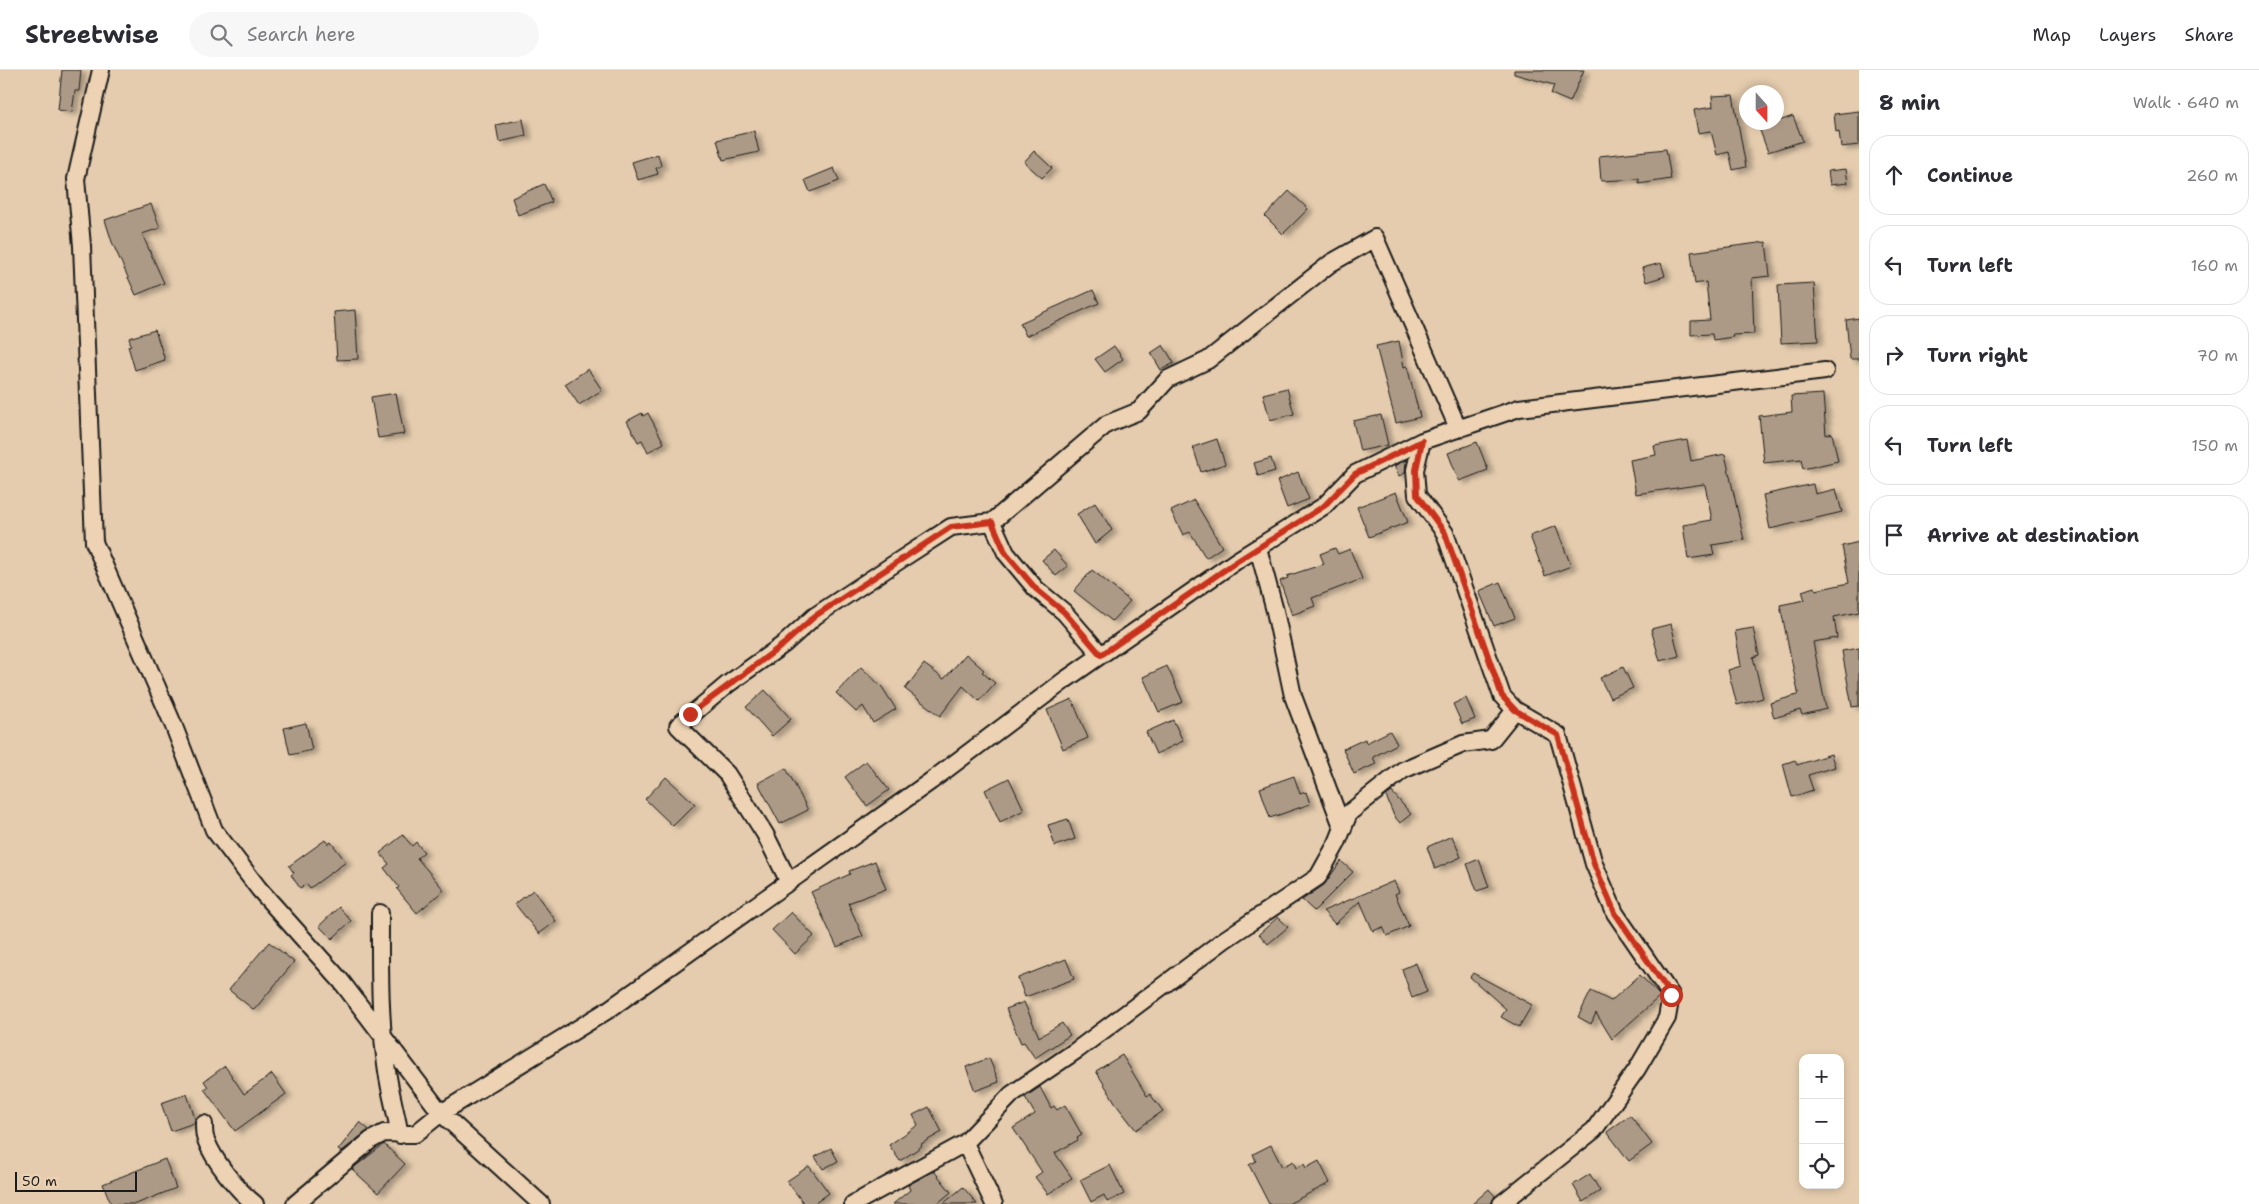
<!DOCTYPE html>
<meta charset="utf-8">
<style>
:root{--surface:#fff;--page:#f7f7f7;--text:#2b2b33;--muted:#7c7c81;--line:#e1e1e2}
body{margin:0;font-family:"Shantell Sans",sans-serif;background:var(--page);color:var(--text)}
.controls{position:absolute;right:15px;bottom:15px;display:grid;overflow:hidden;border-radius:10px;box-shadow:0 2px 8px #0003}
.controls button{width:45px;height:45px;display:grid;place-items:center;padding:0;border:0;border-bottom:1px solid var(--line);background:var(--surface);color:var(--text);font:25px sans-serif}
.compass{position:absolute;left:1739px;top:15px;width:45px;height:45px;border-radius:50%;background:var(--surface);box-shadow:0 2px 8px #0003;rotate:159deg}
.scale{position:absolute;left:15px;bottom:12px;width:122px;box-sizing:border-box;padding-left:5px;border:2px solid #1c1c1c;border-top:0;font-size:14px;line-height:18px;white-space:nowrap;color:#1c1c1c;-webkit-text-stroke:4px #edd3b4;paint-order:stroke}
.stop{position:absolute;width:15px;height:15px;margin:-11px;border:4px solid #c8321e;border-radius:50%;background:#fff}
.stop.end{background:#c8321e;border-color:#fff;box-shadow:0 1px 5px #0008}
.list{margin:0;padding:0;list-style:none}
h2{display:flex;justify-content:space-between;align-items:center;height:65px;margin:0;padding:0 20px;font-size:21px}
h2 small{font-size:16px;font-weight:400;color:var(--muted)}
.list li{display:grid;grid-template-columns:32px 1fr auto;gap:15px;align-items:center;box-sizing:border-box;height:80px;margin:0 10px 10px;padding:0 10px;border:1px solid var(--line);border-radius:20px}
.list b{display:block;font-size:19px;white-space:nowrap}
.list em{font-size:16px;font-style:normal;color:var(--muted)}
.icon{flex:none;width:28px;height:28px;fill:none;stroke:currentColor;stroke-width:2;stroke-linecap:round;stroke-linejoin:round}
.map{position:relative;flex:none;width:1859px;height:1134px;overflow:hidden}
header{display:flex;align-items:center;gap:30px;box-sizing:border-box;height:70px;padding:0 25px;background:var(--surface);border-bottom:1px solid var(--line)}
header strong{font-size:24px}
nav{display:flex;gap:28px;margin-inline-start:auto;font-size:18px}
.search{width:350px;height:45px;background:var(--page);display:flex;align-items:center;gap:12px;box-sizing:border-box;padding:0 18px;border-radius:28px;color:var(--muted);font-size:19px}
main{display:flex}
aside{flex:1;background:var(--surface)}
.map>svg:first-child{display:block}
.building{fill:#ac9a86;stroke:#1c1c1c;filter:url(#shadow)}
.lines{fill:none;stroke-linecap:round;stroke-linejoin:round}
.street-casing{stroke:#1c1c1c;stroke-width:20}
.street{stroke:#edd3b4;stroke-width:16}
.route{stroke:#c8321e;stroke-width:6}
</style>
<header>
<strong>Streetwise</strong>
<div class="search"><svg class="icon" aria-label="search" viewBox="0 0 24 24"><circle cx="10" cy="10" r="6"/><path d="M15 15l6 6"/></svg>Search here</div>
<nav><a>Map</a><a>Layers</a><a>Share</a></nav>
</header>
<main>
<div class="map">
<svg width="1859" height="1134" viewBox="0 0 1859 1134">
<defs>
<filter id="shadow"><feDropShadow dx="5.5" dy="3" stdDeviation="2.5" flood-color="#0004"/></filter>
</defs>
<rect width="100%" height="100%" fill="#e5ccae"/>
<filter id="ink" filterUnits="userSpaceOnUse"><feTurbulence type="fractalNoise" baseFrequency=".02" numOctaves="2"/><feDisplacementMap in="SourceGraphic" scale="10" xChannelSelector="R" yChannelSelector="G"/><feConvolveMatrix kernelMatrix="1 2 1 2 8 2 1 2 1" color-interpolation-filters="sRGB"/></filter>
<g filter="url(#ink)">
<path class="building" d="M62 0H81L79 21H75L72 42 58 40Z
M1514 0H1584L1570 32 1551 24 1554 15 1514 4Z
M1733 25 1746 97 1733 100 1729 82 1717 85 1711 61 1698 63 1694 40 1713 37 1712 26Z
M1859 41V75L1841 77 1839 61 1836 62 1834 44Z
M1793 46 1803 71 1768 82 1759 58Z
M523 49 526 66 499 72 496 55Z
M754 61 759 82 723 90 717 70Z
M1666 79 1671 109 1639 114V109L1601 111 1599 86Z
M1034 81 1052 98 1042 108 1024 92Z
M658 84 661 96 656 98 658 104 638 110 632 92Z
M834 98 839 111 810 122 805 110Z
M1846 99 1848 113 1830 115 1828 101Z
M544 114 552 132 518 145 512 128Z
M1289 121 1308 139 1283 164 1265 146Z
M151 134 160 158 142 164 164 213 136 225 112 172 105 150Z
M1766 172 1770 206 1752 208 1754 264 1732 265 1733 267 1713 270 1712 264 1691 265V251L1710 250 1706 212 1695 214 1691 182Z
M1661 193 1665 206 1646 212 1642 198Z
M1814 213 1818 271 1781 273 1778 215Z
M1093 220 1099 233 1026 266 1020 253Z
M355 240 358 289 337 290 334 242Z
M1859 248V289H1850L1846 250Z
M155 260 165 290 135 300 128 276 131 275 129 268Z
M1399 271 1404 297 1407 296 1420 347 1396 353 1376 276Z
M1163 275 1174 293 1161 300 1151 283Z
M1114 276 1123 289 1105 302 1095 289Z
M588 299 602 320 579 335 565 314Z
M1287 318 1294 344 1270 350 1263 324Z
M396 323 404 364 378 368 371 327Z
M1823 324 1826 365 1832 363 1838 391 1803 399 1801 389 1764 393 1759 346 1792 342 1791 326Z
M642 343 643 346 648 343 664 373 648 382 642 370 638 372 627 351Z
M1381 345 1388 375 1360 381 1353 351Z
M1217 369 1225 394 1201 402 1193 377Z
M1687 370 1691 391 1725 384 1744 470 1712 475 1714 485 1688 489 1683 455 1712 450 1705 415 1704 414 1636 424 1630 390 1656 385 1654 376Z
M1477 372 1488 400 1459 411 1448 383Z
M1271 388 1275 401 1258 406 1254 393Z
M1406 390 1405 403 1399 406 1394 396Z
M1298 402 1309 429 1287 438 1277 411Z
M1813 414 1815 424 1836 419 1842 442 1770 459 1763 425Z
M1396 422 1408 452 1369 467 1357 437Z
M1194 430 1222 477 1206 488 1190 462 1183 465 1171 441Z
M1095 433 1112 460 1095 474 1077 444Z
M1556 456 1571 496 1545 506 1530 466Z
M1859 472V542L1834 547 1837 568 1813 572 1826 639 1802 645 1800 640 1774 648 1770 633 1797 625 1798 622 1780 535 1805 530 1802 521 1814 517 1816 520 1849 513 1842 476Z
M1335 478 1338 484 1350 479 1362 509 1312 528 1315 536 1292 545 1280 511 1288 508 1287 506 1324 494 1320 484Z
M1054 480 1068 496 1056 506 1042 490Z
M1092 500 1130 531 1112 551 1074 521Z
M1500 512 1515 548 1494 556 1479 521Z
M1671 554 1679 586 1660 591 1651 559Z
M1753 558 1759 585 1753 587 1763 628 1737 635 1728 600 1741 596 1735 561Z
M1859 578V636L1852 637 1842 581Z
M966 584 984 600 982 602 995 613 979 631 963 616 940 646 905 619 924 594 944 609Z
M1167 596 1183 632 1159 642 1143 607Z
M861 597 882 617 896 639 873 653 863 636 856 642 836 623Z
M1623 597 1633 618 1610 628 1600 608Z
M765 620 791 649 772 666 746 637Z
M1466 628 1475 649 1462 654 1453 634Z
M1072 629 1088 668 1063 679 1047 640Z
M1173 650 1183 671 1156 684 1146 662Z
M306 653 312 680 290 685 284 658Z
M1390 661 1397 674 1373 687 1376 694 1354 704 1343 679 1365 669 1366 673Z
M1831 684 1835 697 1808 705 1813 720 1792 727 1783 694 1795 690 1797 695Z
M866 691 889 720 867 736 845 707Z
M786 698 808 740 780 754 758 713Z
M1294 706 1300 724 1306 722 1310 734 1270 748 1260 718Z
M666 707 695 734 673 756 645 729Z
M1009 708 1024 740 1000 752 985 720Z
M1392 722 1411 744 1400 753 1394 746 1386 726Z
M1068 749 1075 769 1055 776 1048 755Z
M403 765 412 776 416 772 424 782 417 788 444 820 417 843 397 819 399 817 384 798 389 794 380 783Z
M1452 766 1461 787 1435 799 1427 777Z
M325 770 328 774 331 772 346 792 310 818 307 814 300 818 291 805 294 803 289 796Z
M1479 789 1489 817 1477 821 1467 794Z
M875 791 886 819 848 833 863 866 837 877 811 822 850 804 849 801Z
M1341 791 1353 802 1314 841 1302 830 1324 815Z
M1394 811 1399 822 1395 824 1409 856 1387 866 1383 857 1373 861 1360 831 1335 854 1323 841Z
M533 820 556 851 539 864 515 834Z
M339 837 351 851 332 869 319 856Z
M791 842 814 866 795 884 772 860Z
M1278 847 1288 857 1268 874 1259 864Z
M269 872 294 892 254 940 229 920Z
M1066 889 1074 909 1025 927 1018 908Z
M1416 893 1427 922 1412 928 1402 899Z
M1473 903 1532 935 1519 957 1501 947 1506 939 1470 907Z
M1640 905 1660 926 1612 969 1596 943 1591 954 1578 947 1591 921 1611 931Z
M1024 932 1039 967 1062 953 1070 965 1035 988 1024 972 1021 973 1006 939Z
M1122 985 1147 1026 1150 1024 1163 1041 1136 1060 1118 1037 1096 1001Z
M989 988 999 1012 975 1021 966 997Z
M225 996 244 1024 272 1004 286 1024 235 1061 204 1019 208 1017 204 1011Z
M1040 1017 1051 1038 1054 1036 1057 1040 1065 1035 1082 1065 1077 1068 1078 1070 1055 1083 1072 1108 1048 1124 1035 1107 1042 1102 1013 1058 1035 1044 1025 1027Z
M187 1024 195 1049 194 1053 171 1061 161 1033Z
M929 1037 942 1062 921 1074 922 1076 900 1091 889 1075 918 1055 913 1045Z
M1630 1045 1652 1074 1629 1091 1607 1062Z
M360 1052 369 1060 341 1082 338 1080Z
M384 1074 405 1094 378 1123 352 1099Z
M1271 1075 1282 1097 1293 1091 1296 1098 1304 1094 1306 1098 1319 1091 1330 1113 1288 1134H1269L1249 1095 1256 1091 1253 1084Z
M831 1078 838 1091 823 1099 815 1087Z
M165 1089 176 1118 136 1134H111L103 1114Z
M1110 1095 1124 1124 1107 1132 1104 1125 1091 1132 1080 1110Z
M809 1096 829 1123 814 1134H804L787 1111Z
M934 1101 951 1122 937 1134H893L910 1120 908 1115Z
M1590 1104 1600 1121 1583 1132 1573 1115Z
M963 1117 977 1134H943Z
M1489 1119 1495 1126 1491 1134H1472Z"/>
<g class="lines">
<g class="street-casing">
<path id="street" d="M101 0 76 109 82 176 94 472 173 654 214 760 259 819 341 911 441 1043 541 1134
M1422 371 1415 400 1417 425 1445 463 1502 626 1515 640 1558 665 1594 794 1615 843 1671 925 1667 948 1637 999 1594 1060 1501 1134
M992 452 1107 354 1139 341 1168 309 1208 290 1331 193 1375 168 1458 358
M1258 478 1275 541 1293 626 1343 759
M789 812 765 764 727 704 678 656 728 614 784 574 815 546 900 490 951 457 992 452 1006 483 1036 519 1064 542 1101 585
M380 843C380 895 379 949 387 1001 390 1022 396 1043 400 1065
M204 1054C204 1059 204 1066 206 1070 214 1091 237 1120 255 1134
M295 1134 371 1070 384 1063 415 1064 441 1043 608 940 931 711 1065 610 1236 491 1324 436 1355 404 1422 371 1519 338 1825 301
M853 1134 965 1073
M994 1134 965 1073 1012 1024 1077 980 1224 870 1318 807 1337 773 1349 743 1403 700 1463 674 1491 670 1515 640"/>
</g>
<use href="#street" class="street"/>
</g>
</g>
<g class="lines" filter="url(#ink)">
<path class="route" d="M690 644 784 574 815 546 951 457 992 452 1006 484 1036 519 1064 542 1101 585 1236 492 1324 436 1355 404 1422 371 1416 400 1417 425 1445 463 1502 626 1515 640 1558 665 1594 794 1615 843 1671 925"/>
</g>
</svg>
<div class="controls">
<button>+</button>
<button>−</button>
<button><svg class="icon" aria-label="locate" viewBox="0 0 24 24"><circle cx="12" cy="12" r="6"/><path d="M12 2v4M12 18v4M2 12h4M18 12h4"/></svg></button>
</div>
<svg class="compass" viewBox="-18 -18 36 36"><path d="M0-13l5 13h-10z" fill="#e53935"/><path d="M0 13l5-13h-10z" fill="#7c7c81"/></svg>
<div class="scale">50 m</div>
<div class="stop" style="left:1671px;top:925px"></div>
<div class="stop end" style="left:690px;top:644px"></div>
</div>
<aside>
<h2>8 min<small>Walk · 640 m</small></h2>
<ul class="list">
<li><svg class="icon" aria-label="ahead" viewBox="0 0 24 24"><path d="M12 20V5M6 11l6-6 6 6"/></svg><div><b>Continue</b></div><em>260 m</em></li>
<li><svg class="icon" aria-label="left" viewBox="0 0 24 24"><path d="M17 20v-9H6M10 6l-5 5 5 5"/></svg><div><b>Turn left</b></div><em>160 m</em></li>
<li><svg class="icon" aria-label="right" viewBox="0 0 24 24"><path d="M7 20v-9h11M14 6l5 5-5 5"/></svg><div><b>Turn right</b></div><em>70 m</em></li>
<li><svg class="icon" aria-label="left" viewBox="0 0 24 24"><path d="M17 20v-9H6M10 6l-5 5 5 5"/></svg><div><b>Turn left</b></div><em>150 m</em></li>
<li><svg class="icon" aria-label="arrive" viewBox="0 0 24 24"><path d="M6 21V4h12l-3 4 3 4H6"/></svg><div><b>Arrive at destination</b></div></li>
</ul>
</aside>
</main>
